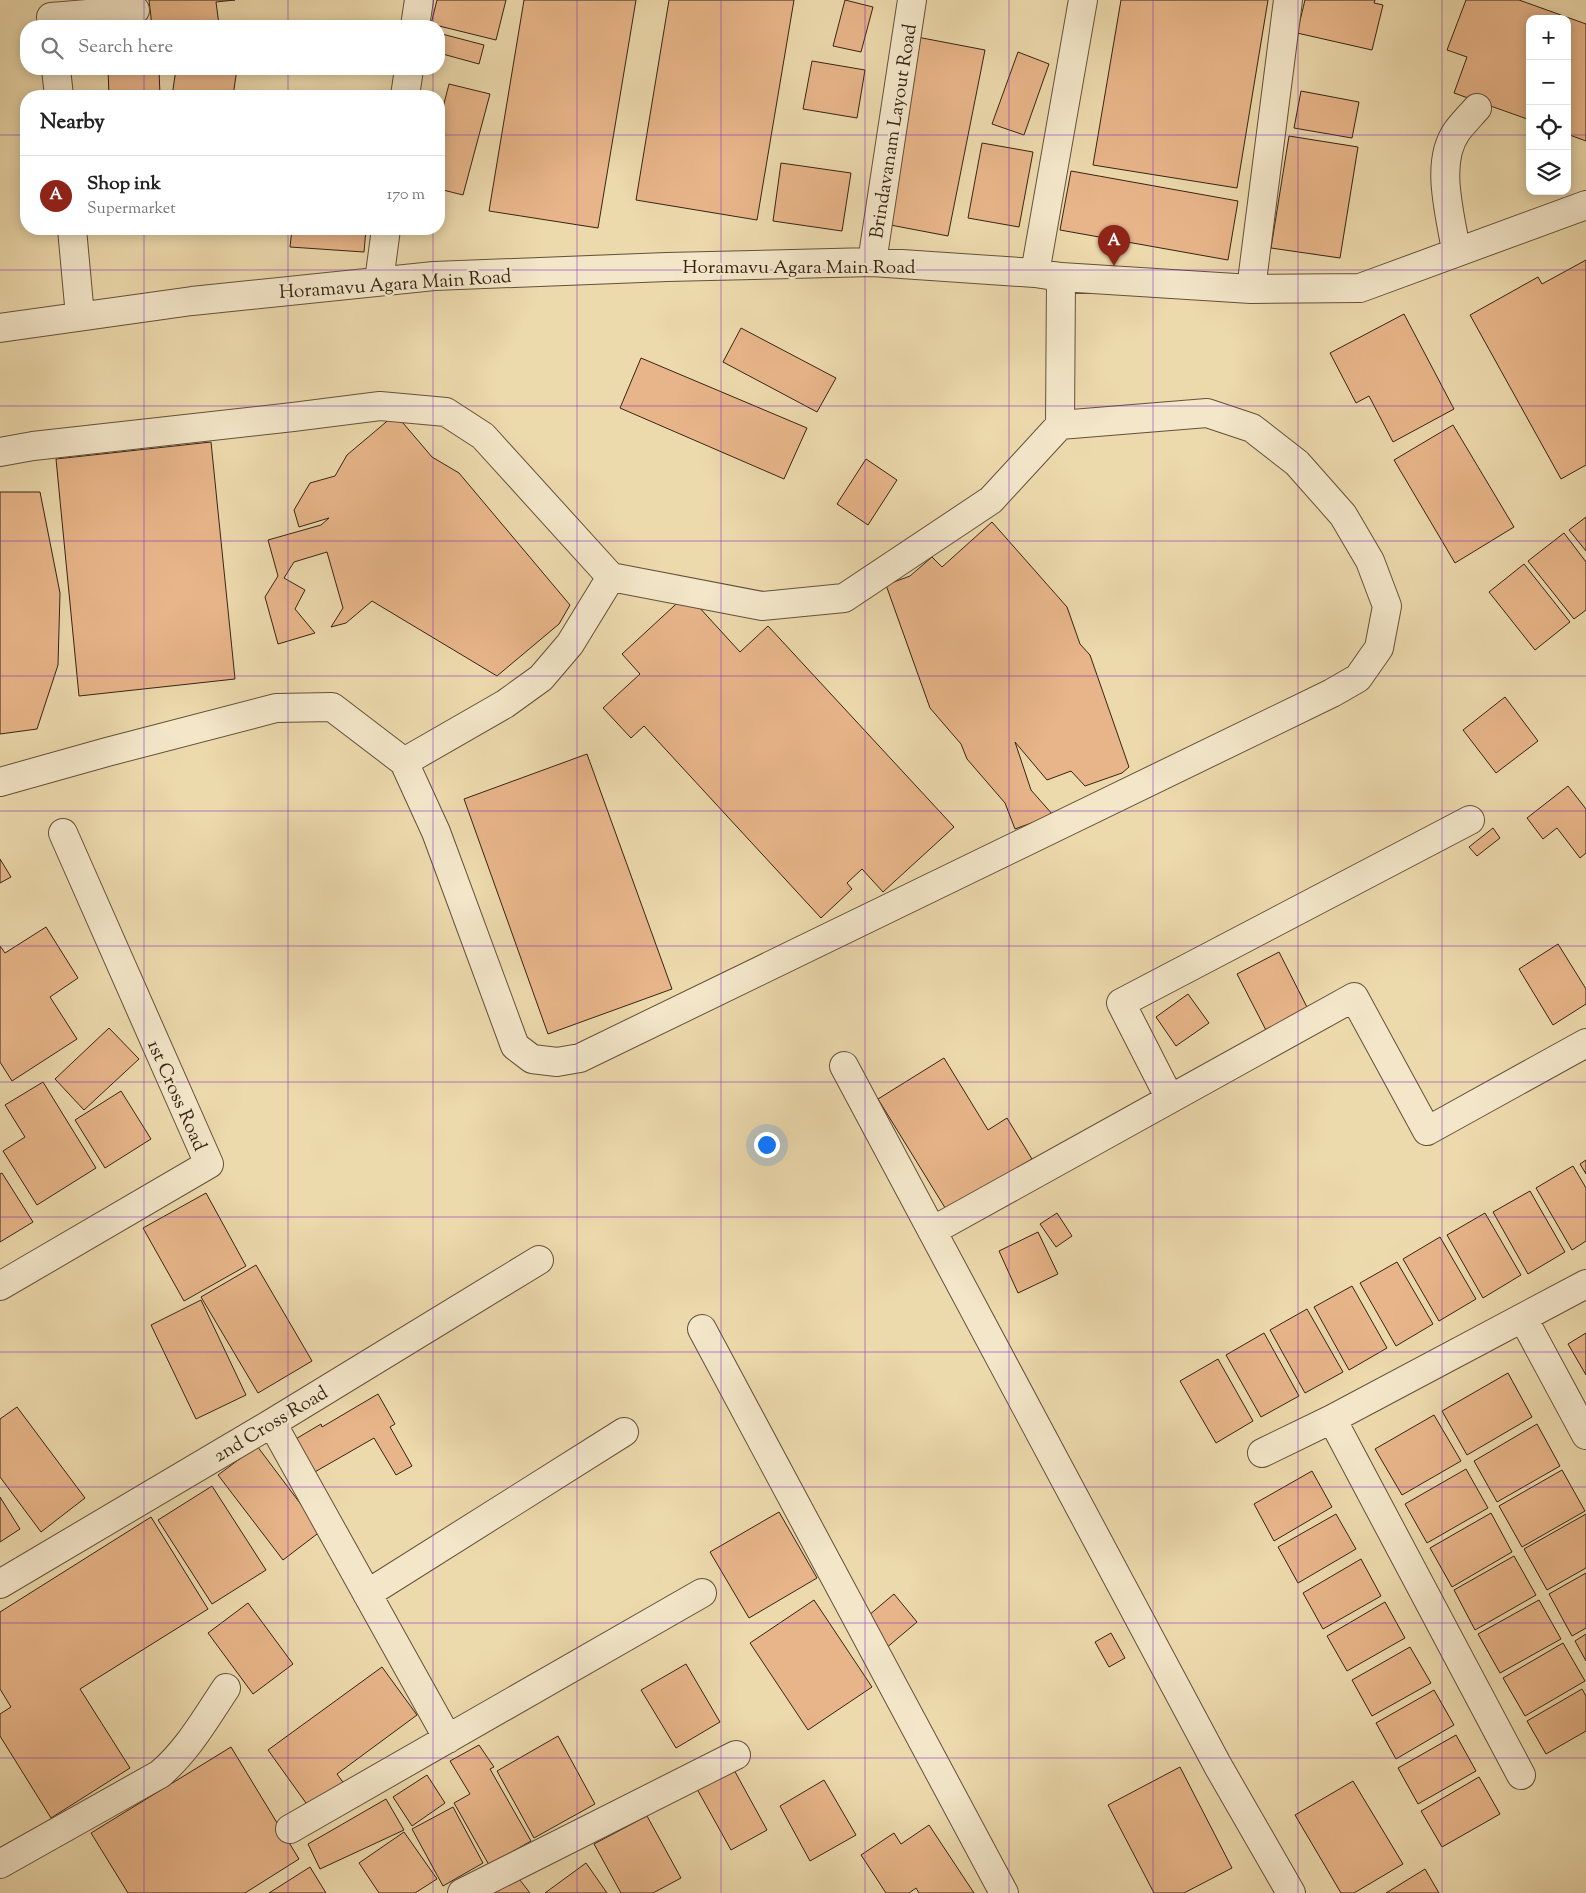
<!DOCTYPE html>
<meta charset="utf-8">
<style>
:root{--surface:#fff;--page:#f2f2f2;--text:#222;--muted:#767676;--line:#e0e0e0;--accent:#8f2418}
body{margin:0;font-family:"Sorts Mill Goudy",serif;background:var(--page);color:var(--text)}
.controls{position:absolute;right:15px;top:15px;display:grid;overflow:hidden;border-radius:10px;box-shadow:0 2px 12px #0003}
.controls button{width:45px;height:45px;display:grid;place-items:center;padding:0;border:0;border-bottom:1px solid var(--line);background:var(--surface);color:var(--text);font:25px sans-serif}
.you{position:absolute;left:766px;top:1144px;width:18px;height:18px;margin:-12px;border:4px solid #fff;border-radius:50%;background:#1a73e8;box-shadow:0 0 0 8px #1a73e833}
.badge{display:grid;place-items:center;width:32px;height:32px;border-radius:50%;background:var(--accent);color:#fff;font-size:16px;font-weight:700}
.pin{position:absolute;translate:-50% -41px;filter:drop-shadow(0 1px 2px #0008)}
.pin::after{content:'';position:absolute;top:26px;width:18px;height:15px;background:inherit;clip-path:polygon(0 0,100% 0,50% 100%)}
.list{margin:0;padding:0;list-style:none}
h2{display:flex;justify-content:space-between;align-items:center;height:65px;margin:0;padding:0 20px;font-size:21px}
h2 small{font-size:16px;font-weight:400;color:var(--muted)}
.list li{display:grid;grid-template-columns:32px 1fr auto;gap:15px;align-items:center;box-sizing:border-box;height:80px;padding:0 20px;border-top:1px solid var(--line)}
.list b{display:block;font-size:19px;white-space:nowrap}
.list p{margin:0;font-size:16px;white-space:nowrap;color:var(--muted)}
.list em{font-size:16px;font-style:normal;color:var(--muted)}
.icon{flex:none;width:28px;height:28px;fill:none;stroke:currentColor;stroke-width:2;stroke-linecap:round;stroke-linejoin:round}
.map{position:relative;flex:none;width:1586px;height:1893px;overflow:hidden}
.search{position:absolute;background:var(--surface);box-shadow:0 2px 12px #0003;left:20px;top:20px;width:425px;height:55px;display:flex;align-items:center;gap:12px;box-sizing:border-box;padding:0 18px;border-radius:20px;color:var(--muted);font-size:19px}
.panel{position:absolute;background:var(--surface);box-shadow:0 2px 12px #0003;left:20px;top:90px;width:425px;height:145px;border-radius:20px}
.map>svg:first-child{display:block}
.building{fill:#e7b589;stroke:#372414}
.lines{fill:none;stroke-linecap:round;stroke-linejoin:round}
.minor-casing{stroke:#64513a;stroke-width:30}
.minor{stroke:#f3e6c9;stroke-width:28}
.grid{fill:none;stroke:#7b2cbf;stroke-width:1;stroke-opacity:0.55}
.labels{text-anchor:middle;stroke-width:4.5;stroke-linejoin:round;paint-order:stroke}
.street-label{font-size:19px;fill:#372414;stroke:#f3e6c9}
</style>
<div class="map">
<svg width="1586" height="1893" viewBox="0 0 1586 1893">
<rect width="100%" height="100%" fill="#ecd9ac"/>
<filter id="stains"><feTurbulence type="fractalNoise" baseFrequency=".004" numOctaves="4"/><feColorMatrix values="0 0 0 0 .2 0 0 0 0 .09 0 0 0 0 .02 0 0 0 .5 -.17"/></filter>
<radialGradient id="worn" r=".72"><stop offset=".6" stop-color="#630" stop-opacity="0"/><stop offset="1" stop-color="#630" stop-opacity=".3"/></radialGradient>
<path class="building" d="M149 0H235L216 2 219 25 212 26H152Z
M437 0H506L496 40 431 24Z
M524 0H636L598 228 489 211Z
M669 0H794L757 220 636 200Z
M845 0 873 7 861 52 833 46Z
M1121 0H1268L1237 188 1093 165Z
M1305 0H1375L1374 3 1383 5 1372 50 1297 33Z
M1466 0H1519L1586 24V141L1567 134V19H1530V120L1454 93 1467 57 1447 50Z
M442 34 484 45 479 64 439 53Z
M917 37 985 50 948 236 880 223Z
M1018 52 1049 64 1024 135 992 124Z
M812 61 865 70 857 118 803 109Z
M108 69H159L160 96H109Z
M176 69H237L233 96H172Z
M449 84 490 94 463 195 439 189V123Z
M1301 91 1359 102 1352 138 1294 128Z
M1289 136 1358 147 1340 258 1271 248Z
M982 143 1033 152 1019 227 968 218Z
M781 163 851 173 842 231 773 221Z
M1071 171 1238 201 1228 260 1060 230Z
M292 229H366L364 252 290 247Z
M1586 260V465L1561 479 1470 315 1538 277 1542 284Z
M1404 314 1454 409 1393 442 1369 396 1356 403 1330 353Z
M741 328 836 378 817 412 723 362Z
M641 358 807 428 784 479 620 408Z
M392 417 403 423 432 457 459 473 570 605 559 624 497 676 372 601 346 623 331 627 343 608 327 552 294 562 284 578 305 590 295 609 315 633 278 644 265 597 278 576 268 540 321 525 329 518 299 527 294 510 310 483 335 476 347 455Z
M1453 425 1514 527 1455 563 1394 460Z
M211 442 235 679 79 696 56 459Z
M866 459 897 480 868 525 837 504Z
M0 492H40L60 593 58 665 37 729 0 734Z
M1586 517V551L1569 530Z
M992 522 1067 607 1080 644 1090 655 1129 767 1122 773 1085 786 1071 771 1047 780 1015 742 1031 790 1053 815 1015 829 1005 803 967 759 961 744 930 708 886 585 910 576 932 557 942 567Z
M1564 533 1586 562V610L1574 619 1528 561Z
M1524 564 1570 622 1535 650 1489 592Z
M687 594 740 652 768 626 954 827 883 892 862 869 847 883 852 889 821 918 644 726 631 738 603 708 640 674 622 654Z
M1505 697 1538 741 1496 773 1463 730Z
M587 754 672 989 548 1034 464 799Z
M1568 786 1586 809V853L1580 858 1557 828 1543 839 1527 818Z
M1493 828 1500 838 1477 856 1469 847Z
M0 859 11 877 0 883Z
M46 927 78 978 50 997 77 1039 12 1081 0 1062V946L5 953Z
M1558 944 1586 989V1004L1553 1025 1519 969Z
M1279 952 1311 1015 1269 1036 1237 974Z
M1188 994 1209 1023 1176 1046 1156 1017Z
M109 1028 139 1059 84 1110 55 1079Z
M944 1058 988 1130 1007 1118 1032 1159 947 1211 878 1099Z
M43 1082 96 1168 37 1205 3 1151 25 1137 5 1105Z
M121 1091 151 1139 105 1168 75 1120Z
M1586 1160V1174L1580 1164Z
M1573 1166 1586 1188V1241L1572 1250 1536 1188Z
M2 1173 33 1222 0 1242V1174Z
M1530 1191 1565 1252 1528 1274 1493 1212Z
M206 1193 246 1266 184 1301 143 1228Z
M1057 1213 1072 1236 1056 1247 1040 1224Z
M1485 1213 1521 1275 1483 1298 1447 1235Z
M1038 1232 1058 1274 1018 1293 999 1251Z
M1440 1237 1476 1299 1439 1321 1403 1259Z
M1397 1262 1433 1324 1396 1346 1360 1283Z
M256 1265 312 1361 258 1393 201 1297Z
M1352 1286 1387 1348 1349 1370 1314 1307Z
M201 1300 246 1395 196 1419 151 1325Z
M1307 1309 1343 1372 1305 1393 1270 1330Z
M1264 1333 1299 1396 1261 1417 1226 1355Z
M1586 1333V1375L1568 1344Z
M1218 1359 1253 1421 1216 1443 1180 1381Z
M1508 1373 1532 1417 1467 1455 1442 1411Z
M378 1394 395 1424 390 1427 412 1466 396 1475 374 1438 313 1473 294 1440 321 1424 322 1427Z
M17 1407 85 1498 41 1532 0 1477V1419Z
M1434 1415 1461 1461 1402 1495 1375 1449Z
M1537 1424 1560 1466 1497 1502 1474 1461Z
M257 1446 321 1531 283 1560 218 1475Z
M1466 1469 1488 1508 1427 1543 1405 1504Z
M1562 1470 1585 1511 1522 1547 1499 1506Z
M1312 1471 1332 1507 1274 1541 1254 1504Z
M212 1486 266 1570 212 1604 158 1520Z
M0 1497 20 1529 0 1542Z
M779 1512 817 1578 749 1618 710 1552Z
M1491 1513 1512 1552 1452 1587 1430 1548Z
M1336 1514 1356 1549 1298 1583 1278 1547Z
M1586 1514V1568L1547 1590 1524 1549Z
M151 1517 208 1609 80 1689 130 1768 51 1818 0 1736V1714L11 1707 0 1689V1612Z
M1514 1556 1536 1595 1475 1630 1454 1590Z
M1361 1559 1381 1596 1323 1629 1303 1593Z
M1586 1573V1628L1572 1636 1549 1594Z
M894 1594 917 1622 885 1649 862 1621Z
M814 1600 872 1687 808 1730 750 1643Z
M1539 1600 1561 1639 1500 1673 1478 1634Z
M1385 1602 1405 1638 1347 1671 1327 1636Z
M248 1603 293 1664 253 1694 208 1633Z
M1111 1633 1125 1658 1109 1667 1095 1642Z
M1586 1634V1661L1575 1641Z
M1563 1643 1585 1681 1525 1716 1503 1678Z
M1410 1647 1431 1683 1372 1716 1352 1680Z
M686 1664 720 1722 676 1748 641 1690Z
M382 1667 417 1715 337 1774 345 1785 311 1810 268 1750Z
M1582 1689 1586 1696V1731L1546 1754 1527 1721Z
M1434 1690 1454 1725 1396 1759 1376 1723Z
M1456 1735 1476 1771 1418 1804 1398 1768Z
M558 1736 595 1804 534 1838 497 1771Z
M479 1745 494 1767 490 1769 531 1841 489 1865 454 1803 470 1794 450 1761Z
M231 1747 299 1859 245 1893H128L91 1833Z
M1180 1767 1232 1868 1184 1893H1154L1108 1805Z
M733 1768 767 1830 731 1850 697 1789Z
M427 1775 445 1803 412 1826 393 1797Z
M1479 1777 1500 1814 1442 1847 1421 1811Z
M824 1780 856 1835 810 1861 780 1806Z
M1353 1781 1403 1864 1354 1893H1341L1295 1815Z
M386 1799 404 1830 320 1869 308 1844Z
M453 1807 483 1863 443 1886 412 1829Z
M647 1816 681 1878 653 1893H621L594 1844Z
M929 1825 974 1893H919L916 1888 909 1893H886L861 1855 894 1833 901 1844Z
M404 1832 437 1879 415 1893H379L359 1863Z
M586 1863 607 1893H545Z
M310 1867 326 1893H269Z
M1425 1869 1439 1893H1386Z
M516 1875 530 1893H491Z"/>
<g class="lines">
<g class="minor-casing">
<path id="minor" d="M51 17 135 10
M415 26 419 0
M56 69 59 96
M405 96 409 69
M72 229 80 316
M1456 251C1451 216 1434 163 1457 131 1463 123 1471 115 1477 108
M872 262 912 0
M1035 273 1083 0
M379 281 386 229
M1251 289 1288 0
M0 328 192 301 434 276 667 267 872 262 1035 273 1061 277 1251 289 1360 288 1586 205
M0 452 33 446 293 417 380 406 446 412 483 436 611 577 762 606 844 598 991 500 1060 425
M404 762 505 704 541 678 570 644 611 577
M0 782 107 752 276 708 332 707 404 762 436 832 515 1046 532 1059 557 1062 580 1058 1332 693 1358 678 1379 648 1387 606 1370 561 1343 515 1297 463 1252 428 1207 413 1060 425 1061 277
M844 1066 1218 1766 1291 1893
M1170 1099 1121 1003 1470 820
M932 1231 1354 997 1427 1131 1586 1043
M0 1286 209 1164 63 833
M1523 1318 1586 1435
M702 1329 1004 1893
M1332 1419 1521 1775
M272 1423 448 1739
M1262 1453 1332 1419 1586 1284
M0 1584 272 1423 539 1260
M367 1594 624 1432
M290 1829 702 1593
M0 1864 160 1774C188 1750 206 1718 226 1688
M462 1893 736 1755"/>
</g>
<use href="#minor" class="minor"/>
</g>
<path class="grid" d="M144 0V26M288 0V26M433 0V26M577 0V1893M721 0V1893M865 0V1893M1009 0V1893M1153 0V1893M1298 0V1893M1442 0V1893M144 69V96M288 69V96M433 69V96M0 135H26M439 135H1530M1567 135H1586M144 229V1893M288 229V1893M433 229V1893M0 270H1586M0 406H1586M0 541H1586M0 676H1586M0 811H1586M0 946H1586M0 1082H1586M0 1217H1586M0 1352H1586M0 1487H1586M0 1623H1586M0 1758H1586"/>
<g class="labels">
<g class="street-label">
<text transform="translate(892 131) rotate(-81)" y="7">Brindavanam Layout Road</text>
<text x="799" y="273">Horamavu Agara Main Road</text>
<text transform="translate(395 283) rotate(-4)" y="7">Horamavu Agara Main Road</text>
<text transform="translate(178 1095) rotate(66)" y="7">1st Cross Road</text>
<text transform="translate(270 1423) rotate(-31)" y="7">2nd Cross Road</text>
</g>
</g>
<rect width="100%" height="100%" filter="url(#stains)"/>
<rect width="100%" height="100%" fill="url(#worn)"/>
</svg>
<div class="controls">
<button>+</button>
<button>−</button>
<button><svg class="icon" aria-label="locate" viewBox="0 0 24 24"><circle cx="12" cy="12" r="6"/><path d="M12 2v4M12 18v4M2 12h4M18 12h4"/></svg></button>
<button><svg class="icon" aria-label="layers" viewBox="0 0 24 24"><path d="M12 4l9 5-9 5-9-5zM3 14l9 5 9-5"/></svg></button>
</div>
<div class="you"></div>
<div class="pin badge" style="left:1114px;top:266px">A</div>
<div class="search"><svg class="icon" aria-label="search" viewBox="0 0 24 24"><circle cx="10" cy="10" r="6"/><path d="M15 15l6 6"/></svg>Search here</div>
<section class="panel">
<h2>Nearby<small></small></h2>
<ul class="list">
<li><span class="badge">A</span><div><b>Shop ink</b><p>Supermarket</p></div><em>170 m</em></li>
</ul>
</section>
</div>
